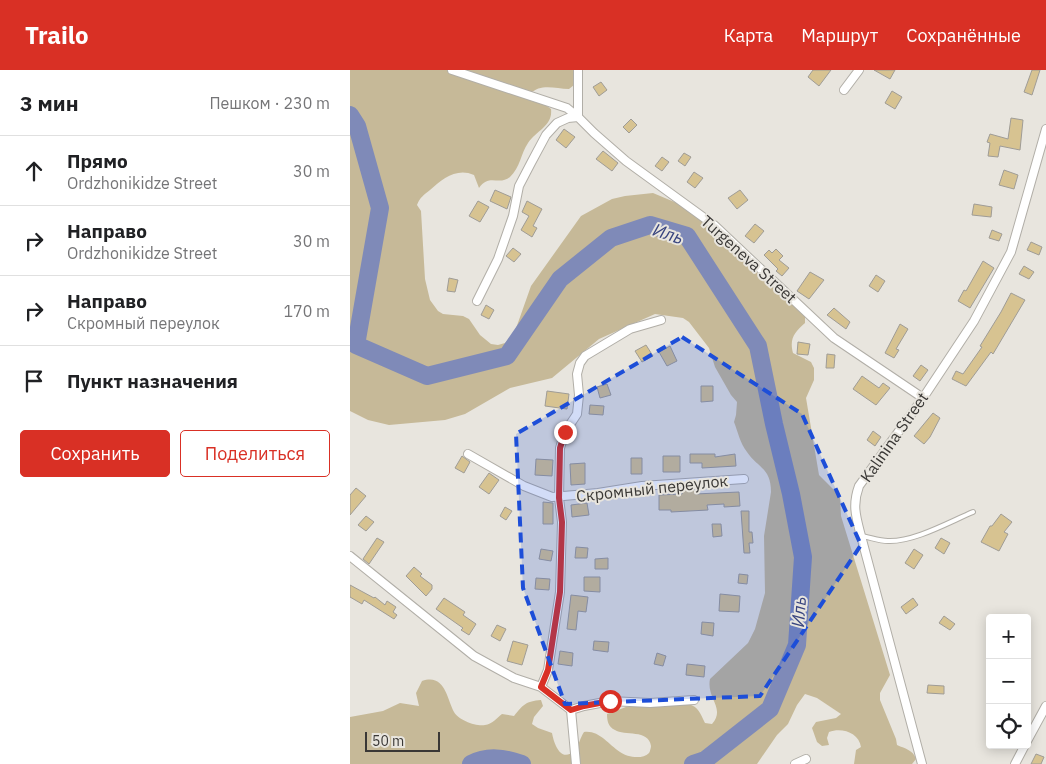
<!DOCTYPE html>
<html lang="ru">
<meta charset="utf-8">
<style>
:root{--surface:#fff;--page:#f2f2f2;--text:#202124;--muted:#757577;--line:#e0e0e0;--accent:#d93025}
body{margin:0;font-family:"IBM Plex Sans",sans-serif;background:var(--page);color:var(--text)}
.controls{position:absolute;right:15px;bottom:15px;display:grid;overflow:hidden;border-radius:5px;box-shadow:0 2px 12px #0003}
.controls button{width:45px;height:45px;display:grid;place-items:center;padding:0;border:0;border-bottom:1px solid var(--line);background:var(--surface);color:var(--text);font:25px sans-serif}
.scale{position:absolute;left:15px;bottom:12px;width:75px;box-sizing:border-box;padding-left:5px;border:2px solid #3a3836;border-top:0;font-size:14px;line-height:18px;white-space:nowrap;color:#3a3836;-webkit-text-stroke:4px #e8e5de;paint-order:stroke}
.stop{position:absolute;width:15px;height:15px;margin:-11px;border:4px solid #d93025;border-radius:50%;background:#fff}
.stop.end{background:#d93025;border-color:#fff;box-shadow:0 1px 5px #0008}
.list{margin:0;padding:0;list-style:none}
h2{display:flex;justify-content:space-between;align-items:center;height:65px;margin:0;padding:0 20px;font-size:21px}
h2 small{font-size:16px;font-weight:400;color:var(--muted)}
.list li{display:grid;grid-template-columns:32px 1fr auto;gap:15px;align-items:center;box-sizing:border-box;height:70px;padding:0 20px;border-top:1px solid var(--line)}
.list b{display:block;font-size:19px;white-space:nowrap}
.list p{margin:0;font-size:16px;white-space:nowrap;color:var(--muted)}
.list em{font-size:16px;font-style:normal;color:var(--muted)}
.actions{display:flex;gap:10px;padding:15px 20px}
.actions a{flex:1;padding:11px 0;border:1px solid var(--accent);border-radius:5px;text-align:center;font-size:18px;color:var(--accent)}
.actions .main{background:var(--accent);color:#fff}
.icon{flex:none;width:28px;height:28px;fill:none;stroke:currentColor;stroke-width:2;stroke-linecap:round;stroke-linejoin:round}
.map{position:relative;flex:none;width:696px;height:694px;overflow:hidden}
header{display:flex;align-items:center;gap:30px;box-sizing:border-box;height:70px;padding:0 25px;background:var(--accent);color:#fff}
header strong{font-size:24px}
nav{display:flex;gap:28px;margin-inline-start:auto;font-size:18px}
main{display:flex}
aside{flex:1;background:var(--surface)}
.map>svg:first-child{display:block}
.green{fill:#c6b998}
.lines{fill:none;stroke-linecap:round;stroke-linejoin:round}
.river{stroke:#7f8ab8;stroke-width:18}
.building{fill:#d7c391;stroke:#9f9c96}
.service-casing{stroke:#b1aea7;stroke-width:6}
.minor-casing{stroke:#b1aea7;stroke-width:10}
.service{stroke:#fff;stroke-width:4}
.minor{stroke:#fff;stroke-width:8}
.route{stroke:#d93025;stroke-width:6}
.marked{fill:#1d4ed8;fill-opacity:0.2;stroke:#1d4ed8;stroke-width:4;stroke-dasharray:10 6;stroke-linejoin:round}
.labels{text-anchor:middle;stroke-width:4;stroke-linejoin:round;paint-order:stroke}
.street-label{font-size:16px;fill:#3a3836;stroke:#e8e5de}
.water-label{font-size:18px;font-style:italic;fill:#38447f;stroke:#e8e5de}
</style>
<header>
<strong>Trailo</strong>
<nav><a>Карта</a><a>Маршрут</a><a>Сохранённые</a></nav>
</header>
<main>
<aside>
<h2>3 мин<small>Пешком · 230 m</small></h2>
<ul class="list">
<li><svg class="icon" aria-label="ahead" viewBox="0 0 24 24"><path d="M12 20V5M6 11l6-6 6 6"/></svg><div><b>Прямо</b><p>Ordzhonikidze Street</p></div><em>30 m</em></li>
<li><svg class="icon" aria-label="right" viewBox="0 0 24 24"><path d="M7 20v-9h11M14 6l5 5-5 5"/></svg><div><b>Направо</b><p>Ordzhonikidze Street</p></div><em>30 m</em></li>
<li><svg class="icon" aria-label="right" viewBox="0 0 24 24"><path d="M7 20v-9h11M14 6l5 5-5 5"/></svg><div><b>Направо</b><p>Скромный переулок</p></div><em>170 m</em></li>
<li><svg class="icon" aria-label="arrive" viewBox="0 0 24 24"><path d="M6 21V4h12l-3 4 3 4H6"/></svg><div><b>Пункт назначения</b></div></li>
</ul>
<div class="actions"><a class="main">Сохранить</a><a>Поделиться</a></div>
</aside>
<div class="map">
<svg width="696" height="694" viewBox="0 0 696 694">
<rect width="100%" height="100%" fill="#e8e5de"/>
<path class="green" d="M0 0H224V15L219 19C205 19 191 13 180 24L201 39C203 56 187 60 178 73 171 83 170 98 160 107 149 116 139 103 129 118L124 105C107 97 92 109 80 120 74 125 70 127 67 135L71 141 75 209 80 230 88 241 93 244 113 246 119 249 130 265 141 274 148 275 155 273 164 264 181 216 231 146 262 129 275 126 303 123 334 136 381 177 455 246V253C445 262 439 268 443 283L461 292 464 298V310L456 328 469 405 490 426 491 446 540 605 530 623V630L546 669 547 675C556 679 563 680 566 689L562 694H504L506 680 511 677C509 663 492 657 479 662L477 668 479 675 472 676 467 672 462 658 466 652 486 648 491 644 467 628 455 624 447 635 438 654 427 665 407 694H0V647L33 641 50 633 69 636 66 623 72 611C95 603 97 629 104 642 108 650 127 657 135 655 142 654 147 648 152 644L164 646C173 635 176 631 191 630L193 636 184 647 182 654 188 658 202 663C204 674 211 694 225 680 229 675 230 668 234 662 249 660 258 674 270 682 277 687 292 690 299 683 300 682 301 677 301 676 299 659 274 666 265 660 258 657 257 650 257 644L276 637 338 634C349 637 350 643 355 653L362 654C376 638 356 628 360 609L398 573 405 559 415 523 414 466 421 422C421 398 408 398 397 382 390 373 388 362 384 352L386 345 387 332 381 325 365 297 359 278 339 252 333 248 305 244 249 269 202 308 160 318 115 344 95 350 39 355 18 350 0 341Z"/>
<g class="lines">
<path class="river" d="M0 45 7 56 30 138 6 275 77 306 157 286 210 209 261 168 300 155 337 166 408 276 424 354 441 424 453 487 447 575 420 639 355 690 343 694
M121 694C138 685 154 688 172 694"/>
</g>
<path class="building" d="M463 0H481L469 16 458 7Z
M524 0H545L540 9Z
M682 0H690L682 25 674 22Z
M251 12 257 20 249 26 243 17Z
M542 21 552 27 545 39 535 33Z
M661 48 673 50 670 80 650 76 648 87 638 86 640 73 637 72 640 64 658 69Z
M281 49 287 55 279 63 273 57Z
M214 59 225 67 216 78 206 70Z
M253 81 268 93 262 101 246 89Z
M334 83 341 87 335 96 328 91Z
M312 87 319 92 312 101 305 96Z
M654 100 668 105 664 119 649 115Z
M344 102 353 108 345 118 337 112Z
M145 120 161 127 157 139 140 131Z
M390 120 398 130 387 139 378 128Z
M128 131 139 137 130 152 119 146Z
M177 131 192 139 183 156 187 158 182 167 171 160 179 146 172 142Z
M624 134 642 137 641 147 622 145Z
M405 154 414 161 404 173 395 166Z
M642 160 652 164 649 171 639 168Z
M681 172 692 177 689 185 677 180Z
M163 178 171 184 164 192 156 186Z
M426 179 433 186 429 190 439 198 432 206 426 201 428 199 414 185 419 180 422 183Z
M633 191 644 198 620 238 608 231 614 220 616 221Z
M674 196 684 202 679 209 669 204Z
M460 202 474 210 459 229 447 221Z
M526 205 535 211 528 222 519 216Z
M99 208 108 210 105 222 97 221Z
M661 223 675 230 643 284 641 282 616 316 602 309 606 301 613 304 632 277 630 276 651 242Z
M136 235 144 240 139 249 131 245Z
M484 238 500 252 496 259 477 245Z
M550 254 558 259 546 279 549 280 544 288 535 283Z
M448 272 460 274 458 285 447 284Z
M296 275 303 286 292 292 285 281Z
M320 276 327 291 317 296 309 282Z
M477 284 485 285 484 298H476Z
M571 295 578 300 570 311 563 306Z
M512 306 529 318 533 313 540 318 526 335 503 319Z
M257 314 261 325 250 328 247 317Z
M351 316H363V331L351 332Z
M197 321 219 324 217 339 195 336Z
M240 335 254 336 253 345 239 344Z
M583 343 590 348 580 367 574 374 564 366Z
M523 361 531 367 525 376 517 370Z
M340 384H365V387L385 384 386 396 352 398V393H340Z
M112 386 120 392 114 403 105 398Z
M313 386H330V402H313Z
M281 388H292V404H281Z
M186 389 203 390 202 406 185 405Z
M235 393V414L221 415 220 394Z
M139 403 149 410 139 424 129 417Z
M6 418 16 426 0 445V425Z
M344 419 345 424 389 422 390 436 374 437V434L357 435 358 440 321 442V440H309V425L332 424V420Z
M193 432 203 433V454H193Z
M237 433 239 445 222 447 221 435Z
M155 437 162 441 156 450 150 446Z
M391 441H399V462H402L403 473H399L400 483H394Z
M651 444 662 452 654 462 658 464 649 481 631 472 640 456H642Z
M16 446 24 452 16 461 8 455Z
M362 454H371L372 466 363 467Z
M27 468 34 472 19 494 13 489Z
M591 468 600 473 594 484 585 478Z
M226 477 238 478 237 488H225Z
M191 479 203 481 201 491 189 489Z
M564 479 573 485 564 499 555 493Z
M258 488V499H245V489Z
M64 497 72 504 70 506 82 515V519L76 526 56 506Z
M389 504 398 505 397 514 388 513Z
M234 507H250V522L234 521Z
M186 508 200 509 199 520 185 519Z
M0 515 24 528 25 527 35 535 37 531 46 537 43 542 47 545 44 549 14 530 12 534 0 527Z
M370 524 390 526 389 542 369 541Z
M221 525 238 527 236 542 228 541 226 560 217 559Z
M94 528 115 542 113 545 126 554 119 565 111 560 113 558 86 539Z
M563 528 568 535 556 544 551 537Z
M594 546 605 554 600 560 589 553Z
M352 552 364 553 363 566 351 564Z
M147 555 156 559 150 571 141 566Z
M163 571 178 575 172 595 157 591Z
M244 571 259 572 258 582 243 580Z
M210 581 223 583 222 596 208 594Z
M307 583 316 586 313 596 304 594Z
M337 594 355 596 354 607 336 605Z
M578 615 594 616V624L577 623Z
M686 684 694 687 691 694H681Z"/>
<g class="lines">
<g class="service-casing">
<path id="service" d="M511 466C519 467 529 471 538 471 564 472 599 452 623 442"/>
</g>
<g class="minor-casing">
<path id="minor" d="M102 0 217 38 228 47
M228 0V47L244 63 276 91 364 155 484 268 573 328
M494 20 509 0
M127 231 148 189 163 146 169 116 181 93 196 65 207 53 218 48 228 47
M118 384 174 416 202 427 248 423 292 416 394 409
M0 486 124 586 164 608 191 617 221 640 234 636 260 631 300 633 344 630
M191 617 198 600 210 522 212 452 209 428 210 378 215 362 227 344 229 325 227 304 230 293 235 286 280 259 311 250
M221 640 226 694
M677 671 696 636
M445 694 456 689
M572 694 511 466C506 447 502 435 509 416L573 328 624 251 661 182 696 59
M665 694 675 675"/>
</g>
<use href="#service" class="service"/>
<use href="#minor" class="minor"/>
</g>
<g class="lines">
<path class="route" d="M215 362 210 378 209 428 212 452 210 522 198 600 191 617 221 640 234 636 260 631"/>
</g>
<path class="marked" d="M332 267 452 344 511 475 410 626 215 634 173 518 166 364Z"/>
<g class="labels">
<g class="street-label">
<text transform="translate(399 189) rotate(42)" y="6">Turgeneva Street</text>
<text transform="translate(544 367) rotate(-55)" y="6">Kalinina Street</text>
<text transform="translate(302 418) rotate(-6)" y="6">Скромный переулок</text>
</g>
<g class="water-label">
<text transform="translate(318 164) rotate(18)" y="6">Иль</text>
<text transform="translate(449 542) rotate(-86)" y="6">Иль</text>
</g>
</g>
</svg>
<div class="controls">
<button>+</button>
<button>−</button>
<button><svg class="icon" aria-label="locate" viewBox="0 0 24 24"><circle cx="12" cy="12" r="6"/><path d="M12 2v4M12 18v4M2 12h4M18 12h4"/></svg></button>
</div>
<div class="scale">50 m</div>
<div class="stop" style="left:260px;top:631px"></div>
<div class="stop end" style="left:215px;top:362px"></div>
</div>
</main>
